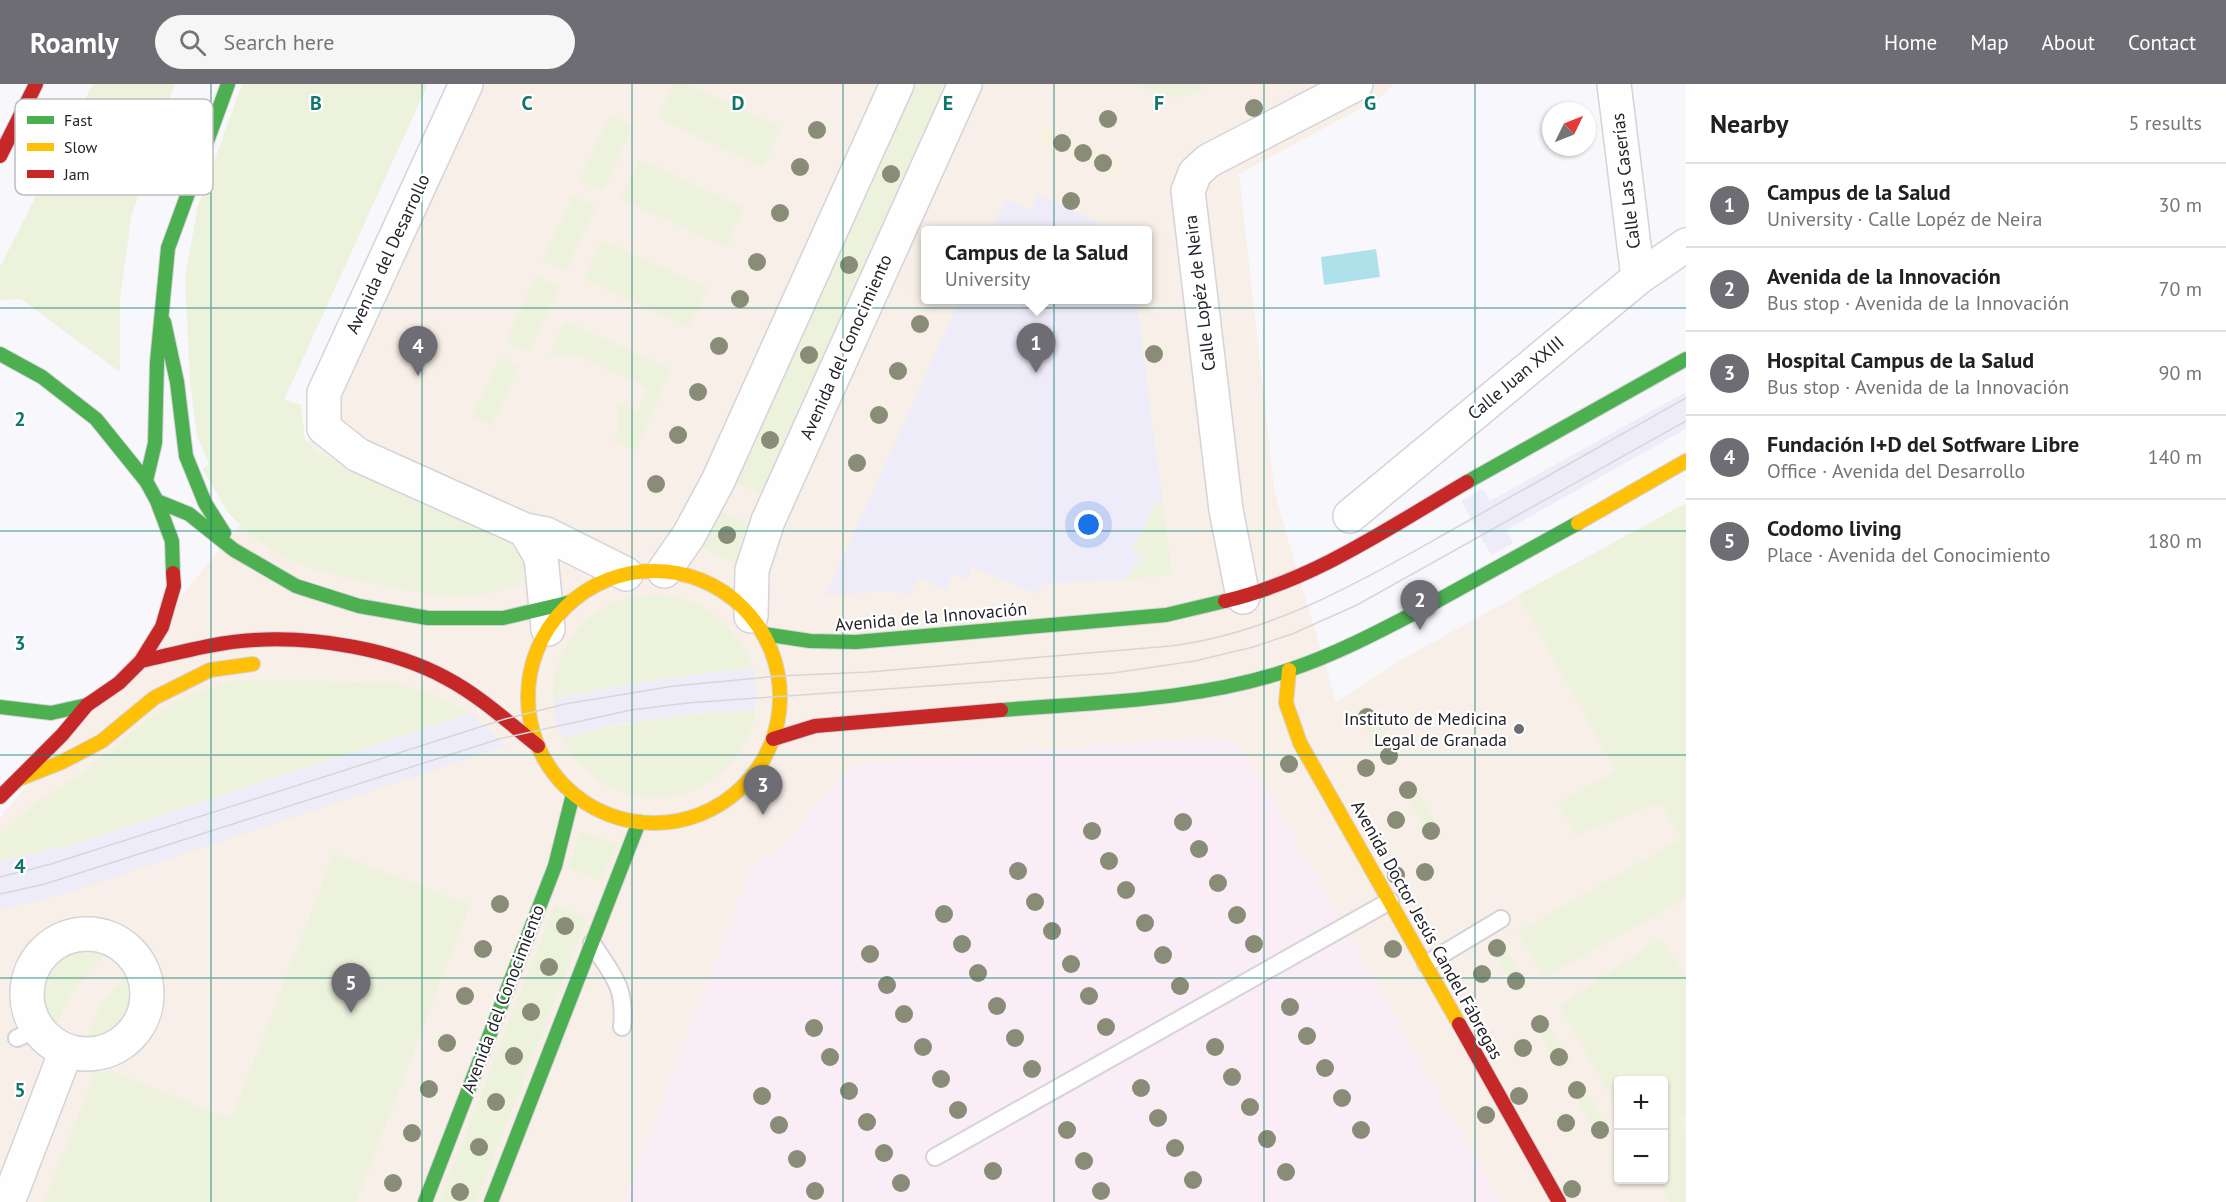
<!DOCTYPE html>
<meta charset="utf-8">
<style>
:root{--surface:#fff;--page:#f6f6f6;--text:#202124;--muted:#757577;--line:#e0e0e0;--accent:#6e6d74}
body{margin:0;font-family:"PT Sans",sans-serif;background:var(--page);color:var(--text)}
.controls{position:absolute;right:18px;bottom:18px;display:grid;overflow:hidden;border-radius:6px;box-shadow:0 2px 4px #0004}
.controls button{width:54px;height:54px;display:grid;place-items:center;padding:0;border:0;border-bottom:2px solid var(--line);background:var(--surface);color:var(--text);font:30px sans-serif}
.compass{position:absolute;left:1542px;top:18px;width:54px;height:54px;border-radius:50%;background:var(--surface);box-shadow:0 2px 4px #0004;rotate:47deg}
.you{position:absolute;left:1089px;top:441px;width:21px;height:21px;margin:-15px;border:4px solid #fff;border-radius:50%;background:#1a73e8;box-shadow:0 0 0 9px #1a73e833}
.badge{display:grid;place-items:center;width:39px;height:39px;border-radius:50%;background:var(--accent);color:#fff;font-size:20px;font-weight:700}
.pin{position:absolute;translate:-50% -50px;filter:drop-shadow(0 2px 3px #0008)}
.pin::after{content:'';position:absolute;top:32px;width:21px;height:18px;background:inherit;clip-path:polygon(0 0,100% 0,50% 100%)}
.popup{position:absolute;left:921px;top:142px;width:231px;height:78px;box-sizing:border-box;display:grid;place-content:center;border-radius:6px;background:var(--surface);filter:drop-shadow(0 2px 4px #0005);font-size:20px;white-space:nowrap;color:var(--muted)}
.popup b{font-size:22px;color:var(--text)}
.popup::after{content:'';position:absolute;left:50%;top:100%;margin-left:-12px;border:12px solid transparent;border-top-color:var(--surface)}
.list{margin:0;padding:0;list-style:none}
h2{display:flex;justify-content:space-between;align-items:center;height:78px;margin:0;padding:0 24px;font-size:26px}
h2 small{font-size:20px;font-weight:400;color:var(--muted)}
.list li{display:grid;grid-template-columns:39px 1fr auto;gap:18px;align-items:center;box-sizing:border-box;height:84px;padding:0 24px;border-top:2px solid var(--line)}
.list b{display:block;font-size:22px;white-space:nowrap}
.list p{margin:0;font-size:20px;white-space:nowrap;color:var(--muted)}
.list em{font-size:20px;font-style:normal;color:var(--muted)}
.icon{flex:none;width:33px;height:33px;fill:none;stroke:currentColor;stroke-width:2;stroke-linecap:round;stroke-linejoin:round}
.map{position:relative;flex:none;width:1686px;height:1118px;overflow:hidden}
header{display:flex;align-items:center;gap:36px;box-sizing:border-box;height:84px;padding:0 30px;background:var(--accent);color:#fff}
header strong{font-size:28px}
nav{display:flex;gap:33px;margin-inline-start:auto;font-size:21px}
.search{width:420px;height:54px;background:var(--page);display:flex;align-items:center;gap:15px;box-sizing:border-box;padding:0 21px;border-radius:33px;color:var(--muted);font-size:22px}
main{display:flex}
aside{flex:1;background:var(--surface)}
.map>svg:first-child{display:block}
.commercial{fill:#f8f0e8;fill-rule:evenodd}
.built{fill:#efecf9}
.medical{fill:#fbedf5}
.green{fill:#ecf2dc}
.sand{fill:#f7f2df}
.water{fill:#aee1ea}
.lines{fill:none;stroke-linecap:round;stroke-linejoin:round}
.lane-casing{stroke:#d5d3d9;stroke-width:20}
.street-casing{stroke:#d5d3d9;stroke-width:36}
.fast-casing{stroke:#d5d3d9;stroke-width:16}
.slow-casing{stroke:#d5d3d9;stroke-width:16}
.jam-casing{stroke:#d5d3d9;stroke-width:16}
.lane{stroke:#fefeff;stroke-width:16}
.street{stroke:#fefeff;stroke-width:33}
.fast{stroke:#4caf50;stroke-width:14}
.slow{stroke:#ffc107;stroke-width:14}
.jam{stroke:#c62828;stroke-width:14}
.tram{stroke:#d6d6d7;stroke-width:1.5}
.tree{fill:#898d78}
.grid{fill:none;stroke:#0f766e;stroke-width:1.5;stroke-opacity:0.55}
.poi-dot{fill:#6e6d74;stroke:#fff;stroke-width:2}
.labels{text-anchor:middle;stroke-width:4.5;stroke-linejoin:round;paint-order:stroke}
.street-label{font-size:18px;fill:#24222a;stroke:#fff}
.poi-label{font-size:18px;fill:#24222a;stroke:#fff;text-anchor:end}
.key{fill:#fff;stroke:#bdbdbf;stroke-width:1.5}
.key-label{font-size:16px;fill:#24222a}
.grid-label{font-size:20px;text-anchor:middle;font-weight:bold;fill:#0f766e;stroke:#fff;stroke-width:4.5;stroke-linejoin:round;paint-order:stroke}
</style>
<header>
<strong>Roamly</strong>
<div class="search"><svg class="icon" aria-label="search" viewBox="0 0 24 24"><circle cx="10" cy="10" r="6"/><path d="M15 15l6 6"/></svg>Search here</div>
<nav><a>Home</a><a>Map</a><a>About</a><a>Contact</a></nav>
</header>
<main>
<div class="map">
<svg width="1686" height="1118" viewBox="0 0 1686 1118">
<rect width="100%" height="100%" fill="#f8f7fc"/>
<path class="commercial" d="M482 0H1394L1380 14 1239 90 1275 411 1336 618 1406 573 1686 419V1118H0V734L332 328ZM925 146H1147V216H925ZM1618 996H1664V1096H1618Z"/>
<path class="built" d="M1039 110 1099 138 1095 146H992L1006 115 1031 126Z
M960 216H1136L1167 451 1145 472 1125 495 1042 500 1037 510 972 483 967 496 953 490 946 506 918 493 909 512 897 507 826 511Z
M1686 308V345L1506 446 1513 459 1491 471 1461 417 1483 405 1490 417Z
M753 584 756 601 755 627 696 629 617 640 562 654 556 640 553 615 613 602 690 590Z
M471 629 506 662 61 811 0 826V777L82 758Z"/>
<path class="medical" d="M1205 653 1226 656 1236 662 1255 683 1500 1118H623L751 784 787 758 822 715 856 680Z"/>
<path class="green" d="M93 0H175L162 33 131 134 120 215V288L21 215 0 216V183Z
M242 0H428L284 316 301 321 305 355 315 368 515 459C525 475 527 481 519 500 471 523 413 508 363 497 335 491 306 486 281 471 263 461 241 444 228 428 219 414 211 399 202 385L209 380 197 353 190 296 185 194 198 122Z
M673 0H687L781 43 763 83 658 34Z
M914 0H948L761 410 734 397Z
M1137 0H1208C1182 22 1165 13 1137 0Z
M610 31 633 42 603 107 580 96Z
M639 75 744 124 726 163 621 115Z
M573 112 596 122 566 187 543 177Z
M602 156 707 204 689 243 584 195Z
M536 192 559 203 530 267 506 258Z
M565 237 670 285 636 367 614 357 619 342V319L637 327 648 304 580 272 568 270 549 272Z
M500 273 519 282 492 341 472 332Z
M1156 418H1162L1172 491 1125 495 1144 472 1132 466Z
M1686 419V814L1544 893 1518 848 1681 755 1660 719 1576 751 1558 719 1616 687 1518 511Z
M720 428 748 440 740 459 736 479 701 464 712 447Z
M635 512C646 512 658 510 668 512 709 516 739 548 753 584 685 591 619 601 553 615 551 580 573 540 604 523 613 518 625 515 635 512Z
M276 596 395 599 425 607 471 629 82 758 0 777V751L32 722 81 690 150 634 191 610 232 597Z
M1367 621 1399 676 1388 682 1356 627Z
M755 627C753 646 743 665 730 680 680 736 594 719 562 654 628 638 687 629 755 627Z
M1410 695 1442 750 1431 756 1400 701Z
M581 747 617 760 601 797 568 784Z
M334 769 470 821 356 1118H44L95 990 110 986 231 1036Z
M555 820 587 834 476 1118H439Z
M1499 853 1528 903 1517 909 1488 859Z
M1660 854 1686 895V1032L1679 1036 1686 1049V1118H1670L1658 1096H1664V996H1618V1026L1560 922Z
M80 863H94L109 867C82 892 68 911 55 944 30 911 38 876 80 863Z
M129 890C141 927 124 952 85 956 95 929 107 908 129 890Z
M1542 929 1571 979 1560 985 1531 935Z
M1580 996 1611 1050 1600 1057 1569 1002Z"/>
<path class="sand" d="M1043 42 1121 78 1124 95 1037 55Z"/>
<path class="water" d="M1376 165 1380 193 1324 201 1321 173Z"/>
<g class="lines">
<g class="lane-casing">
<path id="lane" d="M592 859C613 892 626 902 622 943
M1426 880 1501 835
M17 954 38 945
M935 1073 1390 817"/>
</g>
<g class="street-casing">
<path id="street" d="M466 0 324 309V344L358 371 525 446 546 450 626 490
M1614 0 1638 194
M1350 432 1638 194 1686 161
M525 446 541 473 548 545
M664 487 689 451 718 397 897 0
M1243 513 1226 426 1188 107 1195 89 1208 77 1356 0
M751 532 752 486 768 437 965 0
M27 910a60 60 0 1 1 120 0a60 60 0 1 1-120 0Z
M8 1118 66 967"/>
</g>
<g class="fast-casing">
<path id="fast" d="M164 238 177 298 186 372 205 419 224 449
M0 270 42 293 96 335 146 397 157 417 172 457 173 489
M146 397 155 359 157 278 168 164 228 0
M1467 398 1686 275
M157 417 189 430 234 466 296 502 359 522 428 534H503L571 518
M764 550 810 557 856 558 1166 531 1225 517
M0 623 51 629 87 621
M1001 626C1097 618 1197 617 1289 586 1337 570 1382 546 1426 523 1477 495 1528 467 1578 439
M425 1118 555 782 573 710
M491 1118 639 738"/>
</g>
<g class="slow-casing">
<path id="slow" d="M1578 439 1686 377
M528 613a126 126 0 1 1 252 0a126 126 0 1 1-252 0Z
M1289 586 1286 619 1300 659 1459 940
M19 695 62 678 102 657 154 614 210 586 253 580"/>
</g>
<g class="jam-casing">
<path id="jam" d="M0 72 36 0
M1225 517C1314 496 1390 443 1467 398
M141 577C178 569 216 558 254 556 314 552 393 565 446 594 480 612 508 638 538 662
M773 655 815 642 1001 626
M0 713 62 651 87 621 119 599 141 577 162 543 174 502 173 489
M1459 940 1559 1118"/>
</g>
<use href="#lane" class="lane"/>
<use href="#street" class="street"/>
<use href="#fast" class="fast"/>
<use href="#slow" class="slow"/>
<use href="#jam" class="jam"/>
<path class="tram" d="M0 793 51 780 505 635 565 620 674 602 779 592 869 588 1170 562C1276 549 1368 493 1459 442 1535 399 1610 357 1686 314
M0 810 45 800 499 655 631 626 687 619 1113 589 1195 577 1253 563 1292 550 1357 521 1686 337"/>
</g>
<g class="tree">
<circle cx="1254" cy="24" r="9"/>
<circle cx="1108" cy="35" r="9"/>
<circle cx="817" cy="46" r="9"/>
<circle cx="1062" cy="59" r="9"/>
<circle cx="1083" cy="69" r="9"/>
<circle cx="1103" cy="79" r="9"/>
<circle cx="800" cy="83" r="9"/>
<circle cx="891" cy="90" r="9"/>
<circle cx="1071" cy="117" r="9"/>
<circle cx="780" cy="129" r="9"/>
<circle cx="757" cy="178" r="9"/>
<circle cx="849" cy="181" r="9"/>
<circle cx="740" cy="215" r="9"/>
<circle cx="920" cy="240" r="9"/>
<circle cx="719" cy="262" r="9"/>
<circle cx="1154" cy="270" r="9"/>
<circle cx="809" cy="271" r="9"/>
<circle cx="898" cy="287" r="9"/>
<circle cx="698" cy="308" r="9"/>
<circle cx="879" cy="331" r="9"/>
<circle cx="678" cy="351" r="9"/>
<circle cx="770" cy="356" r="9"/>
<circle cx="857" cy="379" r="9"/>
<circle cx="656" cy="400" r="9"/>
<circle cx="727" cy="451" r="9"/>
<circle cx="1367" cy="633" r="9"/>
<circle cx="1389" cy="672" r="9"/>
<circle cx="1289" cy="680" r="9"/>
<circle cx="1366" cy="684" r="9"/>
<circle cx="1408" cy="706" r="9"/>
<circle cx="1396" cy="736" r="9"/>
<circle cx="1183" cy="738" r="9"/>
<circle cx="1092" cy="747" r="9"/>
<circle cx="1431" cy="747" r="9"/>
<circle cx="1199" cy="765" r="9"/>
<circle cx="1109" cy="777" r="9"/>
<circle cx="1018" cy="787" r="9"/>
<circle cx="1425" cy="788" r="9"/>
<circle cx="1396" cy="791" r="9"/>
<circle cx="1218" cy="799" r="9"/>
<circle cx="1126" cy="806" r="9"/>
<circle cx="1035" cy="818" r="9"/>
<circle cx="500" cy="820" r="9"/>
<circle cx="944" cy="830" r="9"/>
<circle cx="1237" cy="831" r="9"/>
<circle cx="1145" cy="839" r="9"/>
<circle cx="565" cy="842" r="9"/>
<circle cx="1052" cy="847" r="9"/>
<circle cx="962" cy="860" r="9"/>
<circle cx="1254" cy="860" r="9"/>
<circle cx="1497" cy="864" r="9"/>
<circle cx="483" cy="865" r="9"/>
<circle cx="1393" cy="865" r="9"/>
<circle cx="870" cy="870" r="9"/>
<circle cx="1163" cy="871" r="9"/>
<circle cx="1071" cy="880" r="9"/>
<circle cx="549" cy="883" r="9"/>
<circle cx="978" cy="889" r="9"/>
<circle cx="1482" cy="890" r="9"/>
<circle cx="1516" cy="897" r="9"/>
<circle cx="887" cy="901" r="9"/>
<circle cx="1180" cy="902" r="9"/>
<circle cx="465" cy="912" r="9"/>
<circle cx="1089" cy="912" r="9"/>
<circle cx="997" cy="922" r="9"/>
<circle cx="1290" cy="923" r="9"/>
<circle cx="531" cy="928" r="9"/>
<circle cx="904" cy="930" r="9"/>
<circle cx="1540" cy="940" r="9"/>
<circle cx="1106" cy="943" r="9"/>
<circle cx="814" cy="944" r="9"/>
<circle cx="1307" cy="952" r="9"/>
<circle cx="1015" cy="954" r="9"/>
<circle cx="447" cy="959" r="9"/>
<circle cx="923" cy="963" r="9"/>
<circle cx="1215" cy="963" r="9"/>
<circle cx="1523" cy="964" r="9"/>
<circle cx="514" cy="972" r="9"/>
<circle cx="830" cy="973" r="9"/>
<circle cx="1559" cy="973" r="9"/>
<circle cx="1325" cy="984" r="9"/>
<circle cx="1032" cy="985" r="9"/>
<circle cx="1232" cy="993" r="9"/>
<circle cx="941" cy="995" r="9"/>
<circle cx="1141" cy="1004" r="9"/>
<circle cx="429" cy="1005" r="9"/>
<circle cx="1577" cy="1006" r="9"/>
<circle cx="849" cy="1007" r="9"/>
<circle cx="762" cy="1012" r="9"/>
<circle cx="1519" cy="1012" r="9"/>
<circle cx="1342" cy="1014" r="9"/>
<circle cx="496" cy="1018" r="9"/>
<circle cx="1250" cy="1023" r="9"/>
<circle cx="958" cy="1026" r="9"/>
<circle cx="1486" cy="1031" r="9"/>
<circle cx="1158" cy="1034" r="9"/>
<circle cx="867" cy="1038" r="9"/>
<circle cx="1566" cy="1039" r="9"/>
<circle cx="779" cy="1041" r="9"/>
<circle cx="1067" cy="1046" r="9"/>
<circle cx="1361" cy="1046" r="9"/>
<circle cx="1600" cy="1046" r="9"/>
<circle cx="412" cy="1049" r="9"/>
<circle cx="1267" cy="1055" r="9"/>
<circle cx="479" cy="1063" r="9"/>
<circle cx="1175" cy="1064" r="9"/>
<circle cx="884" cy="1069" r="9"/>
<circle cx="797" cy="1075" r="9"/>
<circle cx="1084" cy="1077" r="9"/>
<circle cx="993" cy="1087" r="9"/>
<circle cx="1286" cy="1088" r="9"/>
<circle cx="1193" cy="1096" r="9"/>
<circle cx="393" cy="1099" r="9"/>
<circle cx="901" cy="1099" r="9"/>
<circle cx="1572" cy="1105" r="9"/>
<circle cx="815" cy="1107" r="9"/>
<circle cx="1101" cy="1107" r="9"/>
<circle cx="460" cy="1108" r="9"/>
</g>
<path class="grid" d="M211 0V1118M422 0V1118M632 0V1118M843 0V1118M1054 0V1118M1264 0V1118M1475 0V1118M0 224H1686M0 447H1686M0 671H1686M0 894H1686"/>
<circle class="poi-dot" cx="1519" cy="645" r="6"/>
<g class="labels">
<g class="street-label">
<text transform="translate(1626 97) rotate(-97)" y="6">Calle Las Caserías</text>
<text transform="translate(388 170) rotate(-65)" y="6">Avenida del Desarrollo</text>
<text transform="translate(1200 209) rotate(-97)" y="6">Calle Lopéz de Neira</text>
<text transform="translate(846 263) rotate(-66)" y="6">Avenida del Conocimiento</text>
<text transform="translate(1516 294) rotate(-40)" y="6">Calle Juan XXIII</text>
<text transform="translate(931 533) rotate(-5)" y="6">Avenida de la Innovación</text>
<text transform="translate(1427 846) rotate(61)" y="6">Avenida Doctor Jesús Candel Fábregas</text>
<text transform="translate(503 915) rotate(-69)" y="6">Avenida del Conocimiento</text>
</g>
<g class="poi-label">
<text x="1507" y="641">Instituto de Medicina<tspan x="1507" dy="21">Legal de Granada</tspan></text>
</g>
</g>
<rect x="15" y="15" width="198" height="96" rx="9" class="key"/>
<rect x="27" y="32" width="27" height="8" fill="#4caf50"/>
<rect x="27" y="59" width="27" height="8" fill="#ffc107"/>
<rect x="27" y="86" width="27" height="8" fill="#c62828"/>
<g class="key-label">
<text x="64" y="42">Fast</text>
<text x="64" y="69">Slow</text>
<text x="64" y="96">Jam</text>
</g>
<g class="grid-label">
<text x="316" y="26">B</text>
<text x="527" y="26">C</text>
<text x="738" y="26">D</text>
<text x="948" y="26">E</text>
<text x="1159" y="26">F</text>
<text x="1370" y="26">G</text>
<text x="20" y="342">2</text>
<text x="20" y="566">3</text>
<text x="20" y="789">4</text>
<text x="20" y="1013">5</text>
</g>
</svg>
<div class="controls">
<button>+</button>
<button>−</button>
</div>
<svg class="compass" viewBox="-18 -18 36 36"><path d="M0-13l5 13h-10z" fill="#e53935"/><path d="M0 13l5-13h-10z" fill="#757577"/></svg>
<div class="you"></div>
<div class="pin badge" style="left:1036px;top:289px">1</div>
<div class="popup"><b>Campus de la Salud</b>University</div>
<div class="pin badge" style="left:1420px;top:546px">2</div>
<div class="pin badge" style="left:763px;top:731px">3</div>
<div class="pin badge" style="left:418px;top:292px">4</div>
<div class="pin badge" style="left:351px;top:929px">5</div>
</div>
<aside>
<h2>Nearby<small>5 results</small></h2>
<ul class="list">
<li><span class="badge">1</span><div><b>Campus de la Salud</b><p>University · Calle Lopéz de Neira</p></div><em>30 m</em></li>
<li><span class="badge">2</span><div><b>Avenida de la Innovación</b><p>Bus stop · Avenida de la Innovación</p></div><em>70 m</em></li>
<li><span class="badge">3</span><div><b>Hospital Campus de la Salud</b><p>Bus stop · Avenida de la Innovación</p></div><em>90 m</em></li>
<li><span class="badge">4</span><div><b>Fundación I+D del Sotfware Libre</b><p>Office · Avenida del Desarrollo</p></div><em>140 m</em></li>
<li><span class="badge">5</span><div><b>Codomo living</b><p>Place · Avenida del Conocimiento</p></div><em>180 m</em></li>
</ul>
</aside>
</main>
